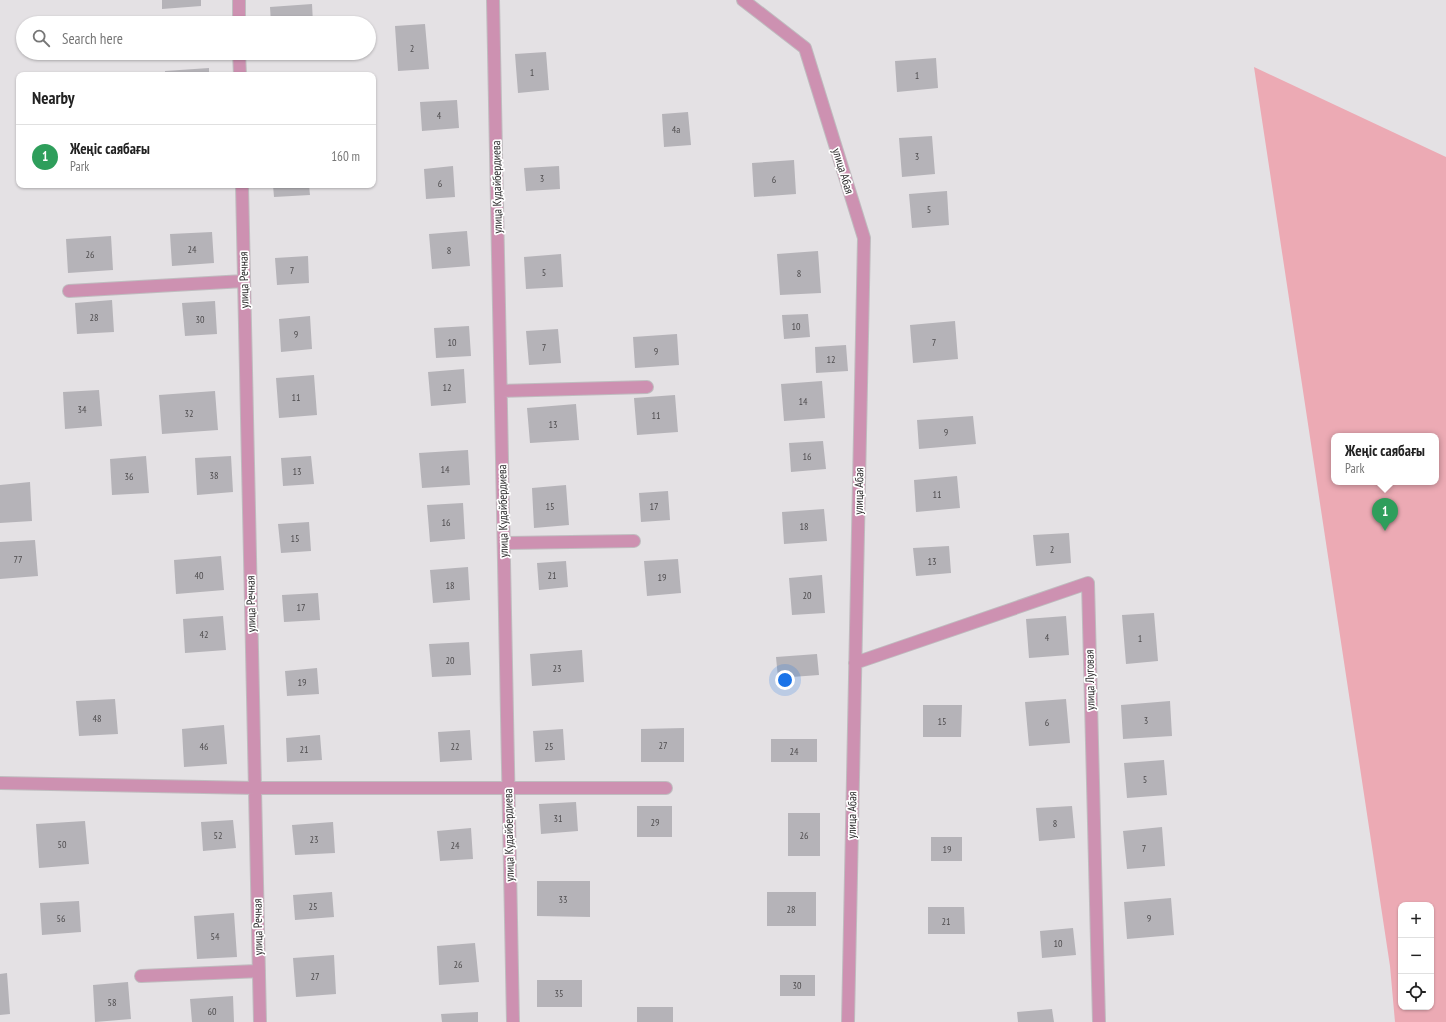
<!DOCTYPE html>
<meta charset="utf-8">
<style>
:root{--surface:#fff;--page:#f2f2f2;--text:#222;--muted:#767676;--line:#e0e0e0;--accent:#1a73e8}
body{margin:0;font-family:"PT Sans Narrow",sans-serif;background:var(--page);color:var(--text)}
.controls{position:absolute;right:12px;bottom:12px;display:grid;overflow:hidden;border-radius:8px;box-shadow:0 1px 3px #0004}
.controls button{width:36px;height:36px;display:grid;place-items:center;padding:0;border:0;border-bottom:1px solid var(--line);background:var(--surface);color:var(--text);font:20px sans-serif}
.you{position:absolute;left:785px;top:680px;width:14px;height:14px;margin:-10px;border:3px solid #fff;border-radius:50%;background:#1a73e8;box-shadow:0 0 0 6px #1a73e833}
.badge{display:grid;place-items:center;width:26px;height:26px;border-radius:50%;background:var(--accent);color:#fff;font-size:13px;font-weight:700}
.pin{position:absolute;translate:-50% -33px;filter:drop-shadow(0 1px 2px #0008)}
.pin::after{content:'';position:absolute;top:21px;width:14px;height:12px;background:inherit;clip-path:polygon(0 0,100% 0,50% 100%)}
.popup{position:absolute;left:1331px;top:433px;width:108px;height:52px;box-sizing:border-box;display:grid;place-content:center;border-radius:8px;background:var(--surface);filter:drop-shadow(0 1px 3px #0005);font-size:13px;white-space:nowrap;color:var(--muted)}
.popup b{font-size:15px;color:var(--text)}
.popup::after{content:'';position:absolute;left:50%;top:100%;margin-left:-8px;border:8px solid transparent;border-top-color:var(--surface)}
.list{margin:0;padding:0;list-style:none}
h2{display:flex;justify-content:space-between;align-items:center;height:52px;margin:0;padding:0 16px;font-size:17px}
h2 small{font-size:13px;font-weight:400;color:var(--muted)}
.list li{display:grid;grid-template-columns:26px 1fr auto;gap:12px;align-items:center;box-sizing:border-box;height:64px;padding:0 16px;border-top:1px solid var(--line)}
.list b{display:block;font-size:15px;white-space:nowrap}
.list p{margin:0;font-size:13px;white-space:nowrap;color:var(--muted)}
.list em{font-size:13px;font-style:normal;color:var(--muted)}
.icon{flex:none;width:22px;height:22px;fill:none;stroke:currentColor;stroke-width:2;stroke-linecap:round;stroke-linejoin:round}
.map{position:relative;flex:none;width:1446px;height:1022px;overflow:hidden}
.search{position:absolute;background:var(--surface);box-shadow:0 1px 3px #0004;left:16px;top:16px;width:360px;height:44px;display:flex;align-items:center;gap:10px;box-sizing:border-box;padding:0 14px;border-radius:22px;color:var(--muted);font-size:15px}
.panel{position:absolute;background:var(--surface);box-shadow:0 1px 3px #0004;left:16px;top:72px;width:360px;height:116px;border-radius:8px}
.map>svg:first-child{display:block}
.green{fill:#ecaab4;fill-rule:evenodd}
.building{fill:#b5b3b8}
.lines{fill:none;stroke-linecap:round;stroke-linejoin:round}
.minor-casing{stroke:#bfbcbf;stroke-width:14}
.minor{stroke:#cd91b1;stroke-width:12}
.labels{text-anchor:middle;stroke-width:3.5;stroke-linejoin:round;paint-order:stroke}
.number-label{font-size:10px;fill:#4e4c4e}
.street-label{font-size:12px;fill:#2b2a2b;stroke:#fff}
</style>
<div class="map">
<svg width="1446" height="1022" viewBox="0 0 1446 1022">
<rect width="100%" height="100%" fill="#e4e1e4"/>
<path class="green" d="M1254 67 1446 157V1022H1395L1390 966ZM1334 436H1436V482H1334ZM1401 905H1431V1007H1401Z"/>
<path class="building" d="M162 0H201V6L162 9Z
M312 4 313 23H271L270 7Z
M425 24 429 69 398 71 395 26Z
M546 52 549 90 518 93 515 54Z
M936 58 938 88 897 92 895 61Z
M209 68V75H165V71Z
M457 100 459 128 422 131 420 102Z
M688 112 691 145 664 147 662 114Z
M932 136 935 174 902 177 899 138Z
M794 160 796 194 754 197 752 163Z
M453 166 455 197 426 199 424 169Z
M559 166 560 189 526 191 524 168Z
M273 185H309L310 195 274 197Z
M947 191 949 225 912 228 909 194Z
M467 231 470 266 432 269 429 234Z
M212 232 214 263 172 266 170 234Z
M111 236 113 270 68 273 66 239Z
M818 251 821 293 780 295 777 254Z
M561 254 563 287 526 289 524 257Z
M308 256 309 283 277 285 275 258Z
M112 300 114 332 77 334 75 303Z
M215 301 217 334 185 336 182 303Z
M808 314 810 337 784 339 782 315Z
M310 316 312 349 281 352 279 319Z
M955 321 958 359 913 363 910 325Z
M469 326 471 356 436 358 434 328Z
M558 329 561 363 529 365 526 331Z
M677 334 679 365 635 368 633 337Z
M846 345 848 371 816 373 815 347Z
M464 369 466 403 431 406 428 372Z
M314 375 317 415 279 418 276 378Z
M822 381 825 418 784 421 781 384Z
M99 390 102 426 65 429 63 392Z
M215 391 218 430 162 434 159 395Z
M675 395 678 432 637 435 634 398Z
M576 404 579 440 530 443 527 408Z
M973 416 976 444 919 449 917 420Z
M823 441 826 469 791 472 789 443Z
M468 450 470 485 422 488 419 453Z
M146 456 149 493 112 495 110 459Z
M231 456 233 492 197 495 195 458Z
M311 456 314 484 283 486 281 458Z
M957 476 960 508 916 512 914 480Z
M30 482 32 521 0 523V485Z
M566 485 569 525 534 528 532 488Z
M668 491 670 520 641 522 639 493Z
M463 503 465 539 430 542 427 505Z
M824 509 827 541 784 544 782 512Z
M309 522 311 551 281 553 278 524Z
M1069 533 1071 563 1036 566 1033 535Z
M35 540 38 576 0 579V542Z
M949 546 951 573 916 576 913 548Z
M221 556 224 590 176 594 174 560Z
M678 559 681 593 647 596 644 561Z
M566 561 568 587 539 590 537 563Z
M468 567 470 600 433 603 430 570Z
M822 575 825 613 792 615 789 578Z
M318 593 320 620 284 622 282 595Z
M1154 613 1158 661 1126 664 1122 615Z
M223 616 226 650 185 653 183 619Z
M1066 616 1069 655 1029 658 1026 619Z
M469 642 471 675 432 677 429 644Z
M582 650 584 682 532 686 530 654Z
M817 654 819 675 778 678 776 657Z
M317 668 319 694 287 696 285 671Z
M115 699 118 734 79 736 76 701Z
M1066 699 1070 743 1029 746 1025 702Z
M1170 701 1172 736 1123 739 1121 705Z
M923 705H962L961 737H923Z
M224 725 227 764 184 767 182 729Z
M684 728V762H641V729Z
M563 729 565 760 535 762 533 731Z
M470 730 472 760 440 762 438 732Z
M320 735 322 760 287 762 286 738Z
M771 739H817V762H771Z
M1164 760 1167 795 1127 798 1124 763Z
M576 802 578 831 541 834 539 804Z
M637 806H672V837H637Z
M1072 806 1075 838 1039 841 1036 808Z
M788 813H820V856H788Z
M233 820 236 848 203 851 201 822Z
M85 821 89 864 39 868 36 824Z
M333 822 335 853 295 855 292 825Z
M1162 827 1165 866 1127 869 1123 831Z
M471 828 473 859 440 861 437 831Z
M931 837H962V861H931Z
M537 881H590V917L537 916Z
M332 892 334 917 295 920 293 895Z
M767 892H816V926H767Z
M1171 898 1174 935 1127 939 1124 902Z
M79 901 81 932 42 935 40 903Z
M928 907H964L965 934H928Z
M234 913 237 957 197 959 194 916Z
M1073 928 1076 955 1042 958 1040 931Z
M475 943 479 982 439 985 437 946Z
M334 955 336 994 296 997 293 958Z
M7 973 10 1014 0 1015V974Z
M780 975H815V996H780Z
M537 980H582V1007H537Z
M128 982 131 1019 95 1022 93 985Z
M233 996 234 1022H192L190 999Z
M637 1007H673V1022H637Z
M1052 1009 1054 1022H1018L1017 1012Z
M478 1012V1022H442L441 1014Z"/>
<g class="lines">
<g class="minor-casing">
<path id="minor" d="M239 0V23
M493 0 513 1022
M743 0 805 48 864 238 848 1022
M239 53 240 75
M242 185 260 1022
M69 291 244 281
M501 391 647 387
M504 543 634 541
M855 663 1088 583 1099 1022
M0 783 255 788H666
M141 976 259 971"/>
</g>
<use href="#minor" class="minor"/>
</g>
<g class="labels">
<g class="number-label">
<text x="412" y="52">2</text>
<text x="532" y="76">1</text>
<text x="917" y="79">1</text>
<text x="439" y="119">4</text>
<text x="676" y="133">4а</text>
<text x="917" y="160">3</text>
<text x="542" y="182">3</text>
<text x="774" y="183">6</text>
<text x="440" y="187">6</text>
<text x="929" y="213">5</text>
<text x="192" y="253">24</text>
<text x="449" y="254">8</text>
<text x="90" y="258">26</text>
<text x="292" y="274">7</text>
<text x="544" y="276">5</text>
<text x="799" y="277">8</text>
<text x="94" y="321">28</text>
<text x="200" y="323">30</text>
<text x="796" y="330">10</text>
<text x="296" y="338">9</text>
<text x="452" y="346">10</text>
<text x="934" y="346">7</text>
<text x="544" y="351">7</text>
<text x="656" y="355">9</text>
<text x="831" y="363">12</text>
<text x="447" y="391">12</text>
<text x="296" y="401">11</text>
<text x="803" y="405">14</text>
<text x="82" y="413">34</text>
<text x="189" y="417">32</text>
<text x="656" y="419">11</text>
<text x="553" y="428">13</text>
<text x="946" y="436">9</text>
<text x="807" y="460">16</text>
<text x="445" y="473">14</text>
<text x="297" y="475">13</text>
<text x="214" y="479">38</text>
<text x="129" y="480">36</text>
<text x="937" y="498">11</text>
<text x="550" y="510">15</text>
<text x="654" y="510">17</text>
<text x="446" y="526">16</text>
<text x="804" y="530">18</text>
<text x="295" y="542">15</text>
<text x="1052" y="553">2</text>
<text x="18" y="563">77</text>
<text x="932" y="565">13</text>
<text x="199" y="579">40</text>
<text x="552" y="579">21</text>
<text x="662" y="581">19</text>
<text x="450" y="589">18</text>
<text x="807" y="599">20</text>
<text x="301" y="611">17</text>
<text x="204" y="638">42</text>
<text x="1047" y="641">4</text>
<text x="1140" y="642">1</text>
<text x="450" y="664">20</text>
<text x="557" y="672">23</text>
<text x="302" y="686">19</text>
<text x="97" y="722">48</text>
<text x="1146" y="724">3</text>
<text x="942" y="725">15</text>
<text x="1047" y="726">6</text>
<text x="663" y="749">27</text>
<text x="204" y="750">46</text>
<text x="455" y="750">22</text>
<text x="549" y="750">25</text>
<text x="304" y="753">21</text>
<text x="794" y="755">24</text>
<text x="1145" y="783">5</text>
<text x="558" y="822">31</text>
<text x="655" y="826">29</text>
<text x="1055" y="827">8</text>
<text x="218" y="839">52</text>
<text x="804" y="839">26</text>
<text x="314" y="843">23</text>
<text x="62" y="848">50</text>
<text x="455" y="849">24</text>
<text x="1144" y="852">7</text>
<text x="947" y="853">19</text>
<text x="563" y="903">33</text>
<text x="313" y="910">25</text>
<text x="791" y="913">28</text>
<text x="61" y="922">56</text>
<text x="1149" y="922">9</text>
<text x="946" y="925">21</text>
<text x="215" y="940">54</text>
<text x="1058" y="947">10</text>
<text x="458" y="968">26</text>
<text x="315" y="980">27</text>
<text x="797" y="989">30</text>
<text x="559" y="997">35</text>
<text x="112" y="1006">58</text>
<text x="212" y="1015">60</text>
</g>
<g class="street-label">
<text transform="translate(843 171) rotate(73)" y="4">улица Абая</text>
<text transform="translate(497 187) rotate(-91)" y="4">улица Кудайбердиева</text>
<text transform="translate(244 280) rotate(-91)" y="4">улица Речная</text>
<text transform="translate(859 491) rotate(-89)" y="4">улица Абая</text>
<text transform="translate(503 511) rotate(-91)" y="4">улица Кудайбердиева</text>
<text transform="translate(251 604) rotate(-91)" y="4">улица Речная</text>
<text transform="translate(1090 680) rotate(-91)" y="4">улица Луговая</text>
<text transform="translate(852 815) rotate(-89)" y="4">улица Абая</text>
<text transform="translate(509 835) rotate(-91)" y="4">улица Кудайбердиева</text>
<text transform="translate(258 927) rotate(-91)" y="4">улица Речная</text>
</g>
</g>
</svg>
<div class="controls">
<button>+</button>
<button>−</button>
<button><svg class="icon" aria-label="locate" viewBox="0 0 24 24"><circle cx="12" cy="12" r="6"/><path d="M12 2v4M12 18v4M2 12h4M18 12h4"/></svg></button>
</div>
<div class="you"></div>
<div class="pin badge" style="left:1385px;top:531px;background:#2e9e5b">1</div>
<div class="popup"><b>Жеңіс саябағы</b>Park</div>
<div class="search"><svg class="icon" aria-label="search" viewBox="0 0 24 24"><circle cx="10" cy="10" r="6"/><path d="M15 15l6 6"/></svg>Search here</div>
<section class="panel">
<h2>Nearby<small></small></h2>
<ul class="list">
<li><span class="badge" style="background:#2e9e5b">1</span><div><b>Жеңіс саябағы</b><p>Park</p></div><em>160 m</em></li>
</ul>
</section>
</div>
